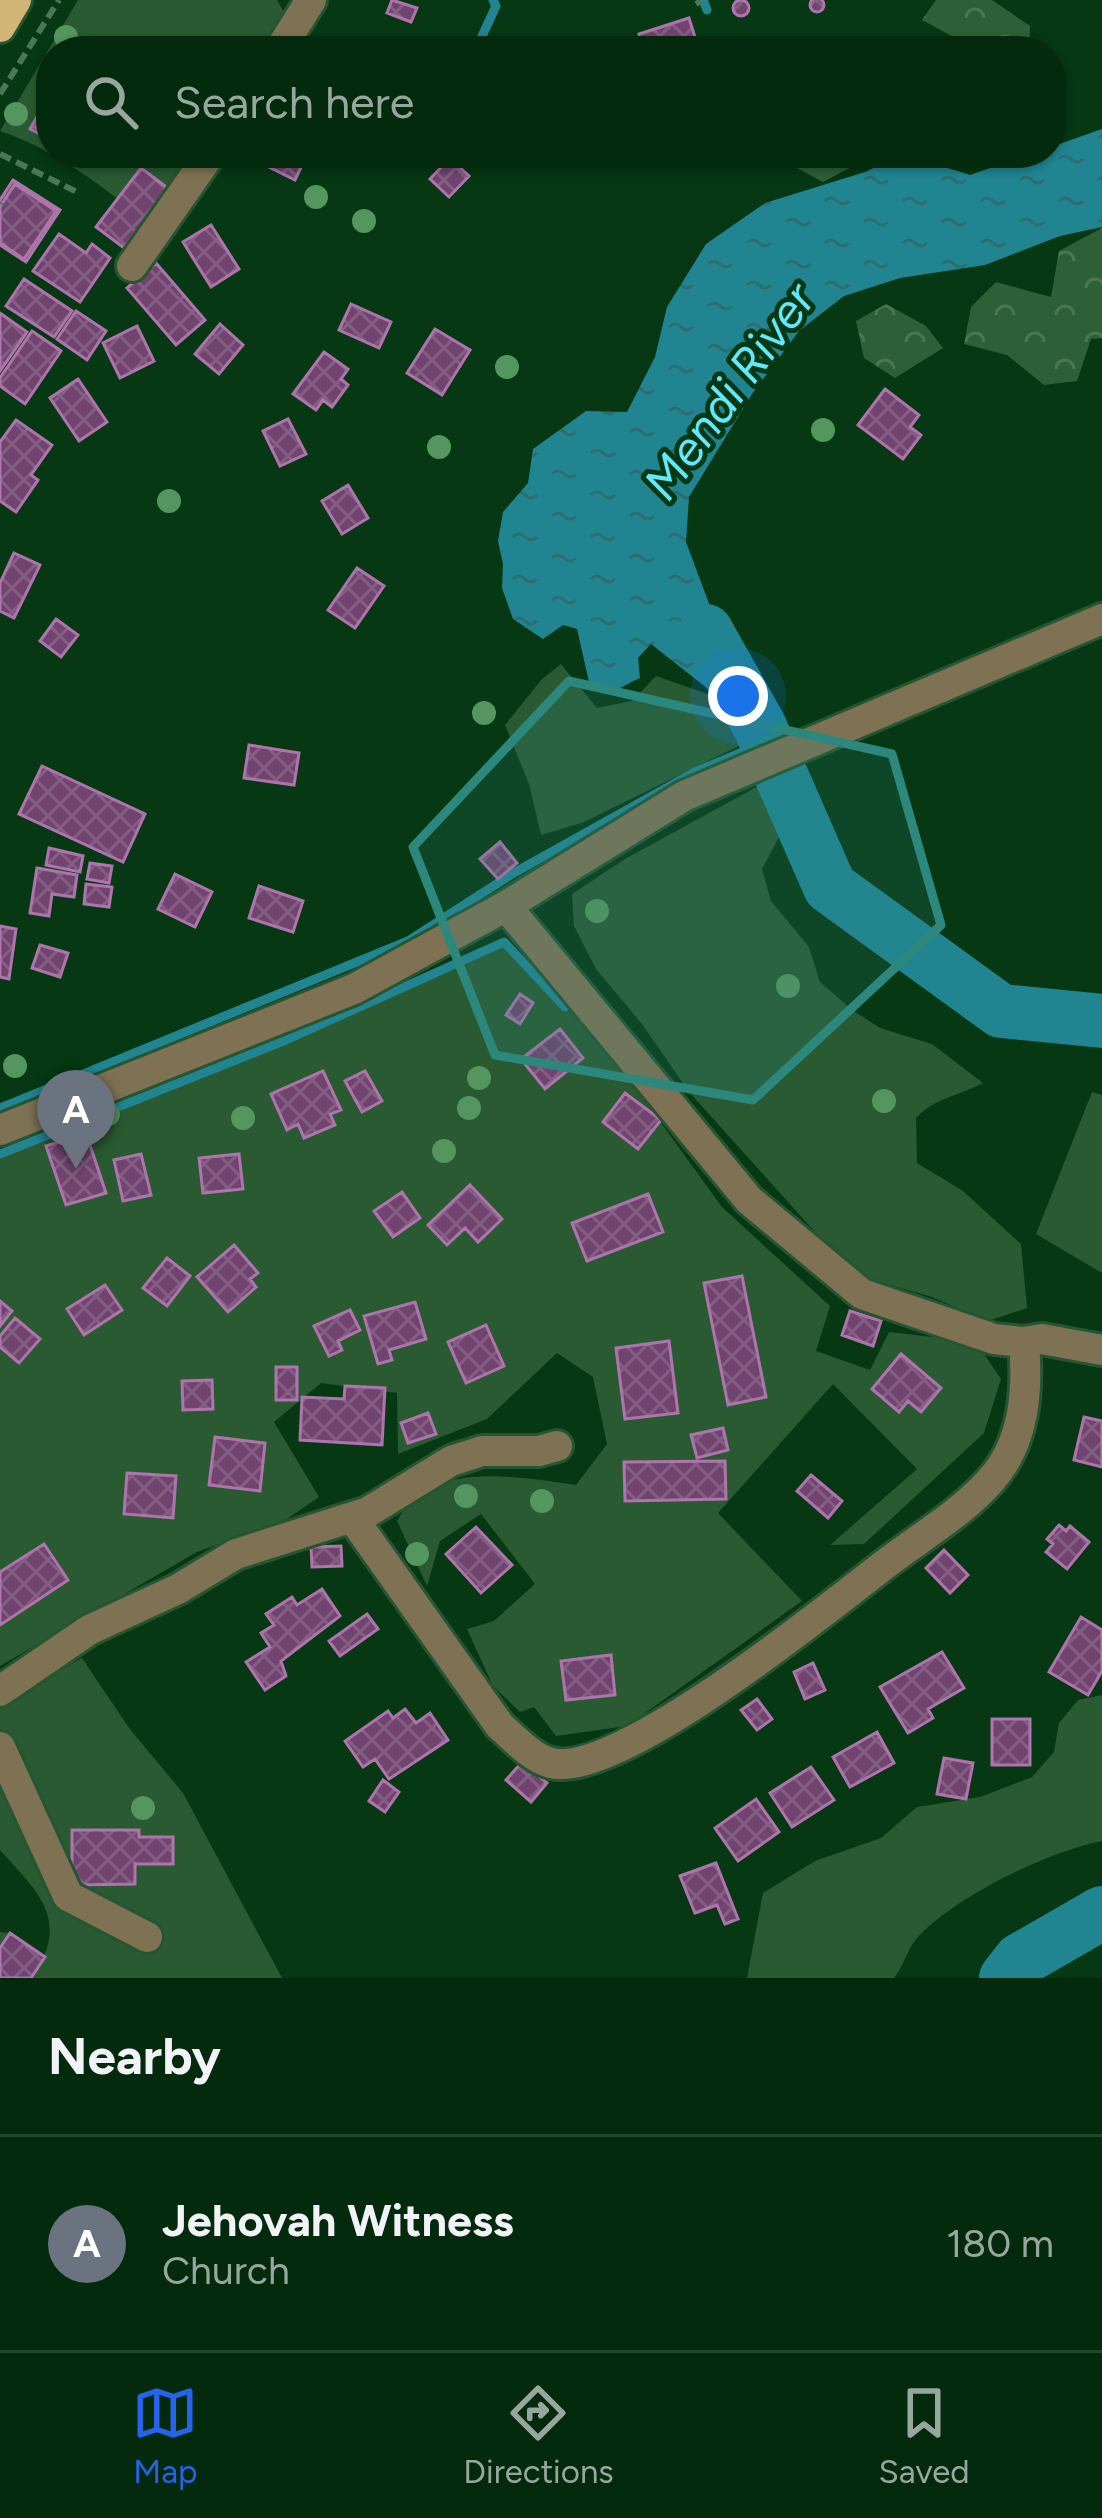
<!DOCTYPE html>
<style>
:root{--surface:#042a0e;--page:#12361c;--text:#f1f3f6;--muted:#97a79e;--line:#25462e;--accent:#2563eb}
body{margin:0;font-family:Figtree,sans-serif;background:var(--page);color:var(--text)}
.you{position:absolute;left:738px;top:696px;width:42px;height:42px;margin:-30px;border:9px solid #fff;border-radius:50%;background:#1a73e8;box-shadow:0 0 0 18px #1a73e833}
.badge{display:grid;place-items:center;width:78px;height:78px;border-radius:50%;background:var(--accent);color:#fff;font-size:39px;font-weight:700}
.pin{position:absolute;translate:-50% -99px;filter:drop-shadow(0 3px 6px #0008)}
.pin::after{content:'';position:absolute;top:63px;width:42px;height:36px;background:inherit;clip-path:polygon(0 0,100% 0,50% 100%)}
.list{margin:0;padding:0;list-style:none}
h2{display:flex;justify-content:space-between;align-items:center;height:156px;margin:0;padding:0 48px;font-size:51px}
h2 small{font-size:39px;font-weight:400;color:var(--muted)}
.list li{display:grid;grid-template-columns:78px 1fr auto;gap:36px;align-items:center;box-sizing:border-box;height:216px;padding:0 48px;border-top:3px solid var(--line)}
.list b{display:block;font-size:45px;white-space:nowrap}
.list p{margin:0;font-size:39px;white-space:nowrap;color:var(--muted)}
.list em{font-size:39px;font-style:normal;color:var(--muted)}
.icon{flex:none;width:66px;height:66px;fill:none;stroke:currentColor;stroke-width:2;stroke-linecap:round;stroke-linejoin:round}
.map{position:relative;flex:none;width:1102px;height:1978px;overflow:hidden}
.search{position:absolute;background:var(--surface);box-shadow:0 3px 9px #0004;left:36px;right:36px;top:36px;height:132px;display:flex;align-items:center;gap:30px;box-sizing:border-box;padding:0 42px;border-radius:48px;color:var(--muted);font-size:45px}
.sheet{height:372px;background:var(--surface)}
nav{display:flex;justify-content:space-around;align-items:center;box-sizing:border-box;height:168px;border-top:3px solid var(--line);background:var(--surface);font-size:33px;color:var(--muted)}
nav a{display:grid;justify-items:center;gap:6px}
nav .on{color:var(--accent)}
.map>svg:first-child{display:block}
.green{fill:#295a32}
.forest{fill:url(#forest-crowns)}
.water{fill:url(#water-ripples)}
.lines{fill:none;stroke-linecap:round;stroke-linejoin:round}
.stream{stroke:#218591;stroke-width:9}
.river{stroke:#218591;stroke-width:54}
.building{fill:url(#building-cross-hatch);stroke:#ad75ab;stroke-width:3}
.minor-casing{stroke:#255531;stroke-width:36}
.major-casing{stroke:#255531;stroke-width:36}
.path{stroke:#4b7755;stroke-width:6;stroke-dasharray:12 6;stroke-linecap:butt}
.minor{stroke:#7f7254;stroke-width:30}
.major{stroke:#d1b677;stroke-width:30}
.tree{fill:#549560}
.marked{fill:#2c887d;fill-opacity:0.2;stroke:#2c887d;stroke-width:9;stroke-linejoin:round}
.labels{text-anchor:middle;stroke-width:10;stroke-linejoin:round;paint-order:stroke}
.water-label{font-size:48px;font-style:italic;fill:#62e8fb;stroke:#053813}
</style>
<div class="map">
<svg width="1102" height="1978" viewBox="0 0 1102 1978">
<defs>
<pattern id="forest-crowns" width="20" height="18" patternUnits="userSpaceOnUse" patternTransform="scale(3)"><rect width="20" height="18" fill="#2d6036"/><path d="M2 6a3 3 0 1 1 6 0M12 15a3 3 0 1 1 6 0" fill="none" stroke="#4a7752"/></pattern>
<pattern id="water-ripples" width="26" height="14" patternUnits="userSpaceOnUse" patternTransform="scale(3)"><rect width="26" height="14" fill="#218591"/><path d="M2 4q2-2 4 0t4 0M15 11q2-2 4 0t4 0" fill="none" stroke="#2d6c70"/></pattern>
<pattern id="building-cross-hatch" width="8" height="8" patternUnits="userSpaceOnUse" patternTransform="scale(3)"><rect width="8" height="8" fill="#714470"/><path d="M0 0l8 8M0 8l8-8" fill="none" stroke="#845f83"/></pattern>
</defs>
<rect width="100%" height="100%" fill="#053813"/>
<path class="green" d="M78 0H277L286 16 264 51H51V153H194L150 224C104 188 57 150 0 131Z
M561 664 597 708 632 701 656 676 733 703 755 738 584 822 541 835 529 784 505 725 542 679Z
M764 783 795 788 786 824 762 869 771 901 809 947 820 982 851 1009 880 1028 932 1044 983 1083C959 1096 934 1098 916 1118L917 1163 963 1191 1021 1244 1027 1308 988 1321 932 1297 870 1279 815 1232 689 1092 642 1024 596 969 574 926 572 894 625 859Z
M504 942 611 1054 722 1207 830 1306 816 1351 870 1370 889 1332 976 1342 1001 1379 984 1433 864 1544 830 1545 917 1469 833 1384 718 1513 802 1601 627 1726 556 1736 534 1707 520 1712 493 1686 467 1629 494 1621 535 1584 481 1514 440 1541 427 1586 397 1521C430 1459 518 1477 576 1485L607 1444 593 1377 557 1353 487 1419 398 1454 397 1393 321 1383 274 1422 319 1497 287 1519 197 1552 0 1666V1153L286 1040Z
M1092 1092 1102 1095V1273L1036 1234Z
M82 1658 129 1728 183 1793 282 1978H0V1932L10 1933 44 1956C64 1911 28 1882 0 1850V1704Z
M1102 1695V1841C1047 1852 956 1896 918 1937 907 1948 904 1966 894 1978H747L763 1893 815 1861 881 1838 917 1807 980 1797 1032 1777 1054 1752 1059 1723 1078 1700Z"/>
<path class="forest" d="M936 0H992L1030 26 1029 51H968V45L922 20Z
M769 153H877L823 182Z
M914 153H1041L1038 159C999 161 947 177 914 153Z
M1102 228V338L1091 339 1077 381 1044 385 1007 355 964 344 971 307 996 282 1051 297 1059 251Z
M886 304 926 326 943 348 895 378 864 358 856 321Z"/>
<path class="water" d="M1102 129V227L1060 236 985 265 900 278 844 296 799 331 752 394 689 497 686 542 716 622 768 696 708 689 651 644 638 658 640 678 614 691H591L577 629 563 625 543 639 513 619 502 588 503 564 498 541 503 512 528 483 533 449 586 411 627 412 655 357 667 307 706 244 765 203 865 172 903 154 970 175 1033 153H1051V147Z"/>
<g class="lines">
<path class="stream" d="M703 0 707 10
M476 49 496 6 493 0
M0 1108 408 941 512 874 695 772 766 742
M0 1154 286 1040 504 942 565 1007"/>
<path class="river" d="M706 631 760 727 830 887 1001 1011 1102 1021
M1006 1978 1020 1960 1102 1913"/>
</g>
<path class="building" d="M810 5a7 7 0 1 1 14 0a7 7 0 1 1-14 0Z
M392 0 417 8 411 22 387 13Z
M733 8a8 8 0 1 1 16 0a8 8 0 1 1-16 0Z
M689 18 698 47 685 51H644L639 34Z
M82 40 101 51H76Z
M51 93V140L30 129Z
M51 100V136L35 127Z
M266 153H308L295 180 261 163Z
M450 158 469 176 449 197 430 179Z
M141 168 169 189 124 248 96 227Z
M13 180 60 210 26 262 0 245V200Z
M15 184 56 211 24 259 0 243V207Z
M211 225 239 269 211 287 183 242Z
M59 234 86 253 92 244 110 258 80 302 33 271Z
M156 263 205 320 176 345 127 288Z
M24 279 72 311 54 337 6 306Z
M351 304 391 322 379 348 339 330Z
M76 311 106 331 87 360 57 339Z
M0 313 27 332 0 371Z
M220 324 243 345 219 374 195 354Z
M137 326 154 361 120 378 103 343Z
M435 329 470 350 442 395 407 373Z
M32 331 61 351 25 404 0 386V378Z
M324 352 348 369 341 379 348 385 332 407 323 400 316 410 293 394Z
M78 379 107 422 79 441 50 398Z
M885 389 919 415 910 427 921 435 903 459 858 425Z
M288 419 306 454 280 466 263 431Z
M16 420 52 445 31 475 38 480 16 512 0 501V442Z
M348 485 368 518 342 534 322 501Z
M14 553 40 565 14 618 0 611V583Z
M357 568 384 586 355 628 328 610Z
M56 619 78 635 61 657 40 641Z
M249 745 299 753 294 785 244 778Z
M42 766 145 814 123 862 19 814Z
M500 842 517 863 498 879 480 859Z
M49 848 83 856 80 872 46 865Z
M90 863 112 866 109 883 87 879Z
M37 868 77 875 74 897 52 894 49 916 30 913Z
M175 874 212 892 195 927 158 909Z
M86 884 112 887 109 907 84 904Z
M259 886 303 901 293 932 249 918Z
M0 926 16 929 9 979 0 977Z
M40 945 68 953 60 977 32 968Z
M520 994 533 1003 520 1024 506 1015Z
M560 1029 583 1058 545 1089 521 1059Z
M323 1071 341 1110 330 1114 335 1125 304 1138 298 1124 287 1130 271 1094Z
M365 1071 382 1101 362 1112 345 1081Z
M625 1093 661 1120 638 1149 603 1122Z
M86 1133 106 1193 66 1205 46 1146Z
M141 1154 151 1195 123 1201 114 1160Z
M239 1154 243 1189 203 1193 199 1158Z
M470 1185 502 1219 478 1242 465 1228 447 1245 428 1225Z
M402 1192 420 1218 393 1237 374 1211Z
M648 1194 663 1232 587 1261 572 1223Z
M234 1245 258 1273 250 1279 256 1287 228 1312 197 1277Z
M167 1258 190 1276 167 1306 143 1288Z
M742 1276 766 1397 728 1405 704 1283Z
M105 1285 122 1310 84 1335 67 1309Z
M0 1301 12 1311 0 1326Z
M415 1302 426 1339 389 1350 392 1360 378 1364 364 1316Z
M350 1310 360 1330 338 1341 342 1350 329 1356 314 1326Z
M850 1311 881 1321 873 1346 842 1335Z
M15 1318 40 1339 19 1363 0 1347V1336Z
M486 1325 504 1366 466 1383 448 1342Z
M669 1341 678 1413 625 1419 616 1348Z
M901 1354 941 1388 921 1412 908 1401 899 1412 872 1389Z
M276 1367H297V1400H276Z
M212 1380 213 1409 183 1410 182 1381Z
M345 1386 385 1388 382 1445 300 1440 302 1397 344 1399Z
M428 1413 436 1434 408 1443 401 1423Z
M1084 1417 1102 1421V1467L1074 1460Z
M723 1428 728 1450 697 1458 691 1435Z
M215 1437 265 1443 260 1491 209 1485Z
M725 1461 726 1499 625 1501 624 1462Z
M127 1473 176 1476 173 1518 124 1514Z
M811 1475 842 1501 828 1518 797 1491Z
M1059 1525 1066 1531 1070 1526 1089 1542 1067 1569 1046 1552 1053 1544 1047 1539Z
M476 1527 512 1565 481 1593 446 1554Z
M44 1544 68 1580 0 1625V1572Z
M341 1546 342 1566 312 1567 311 1547Z
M944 1550 968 1575 950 1593 926 1568Z
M322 1589 340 1616 281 1661 286 1676 265 1690 246 1662 270 1647 261 1633 274 1625 266 1614 292 1597 297 1605Z
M367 1614 378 1629 340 1656 329 1641Z
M1081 1617 1102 1630V1671L1088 1695 1049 1672Z
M942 1652 964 1688 928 1709 933 1718 908 1733 880 1687Z
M611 1655 615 1695 566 1700 561 1661Z
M813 1663 825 1690 805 1699 794 1672Z
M757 1699 772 1719 757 1730 741 1710Z
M405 1709 416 1723 430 1713 448 1740 389 1779 375 1759 363 1767 345 1741 388 1711 393 1718Z
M992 1719H1030V1765H992Z
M877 1732 894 1763 850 1787 833 1757Z
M944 1758 973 1763 966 1799 937 1794Z
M522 1762 547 1783 531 1802 506 1780Z
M811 1767 834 1800 792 1827 770 1793Z
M383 1780 399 1792 385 1812 369 1801Z
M756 1799 779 1832 738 1861 715 1828Z
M72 1830H139V1837H173V1864H135V1884L72 1885Z
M716 1863 738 1919 725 1924 717 1905 695 1913 680 1876Z
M10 1933 45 1957 31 1978H0V1948Z"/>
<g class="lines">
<g class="minor-casing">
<path id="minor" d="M279 51 311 0
M132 266 211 153
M506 906 749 1200 862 1294 994 1339 1024 1342 1042 1339 1102 1350
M0 1130 354 989 506 906 684 796 1102 619
M352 1517 500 1726C515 1739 532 1758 551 1763 617 1780 828 1608 884 1565 919 1538 961 1514 991 1480 1025 1442 1028 1390 1024 1342
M0 1691 89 1630 178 1589 236 1554 368 1512 451 1461 482 1451H539L557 1446
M0 1747 68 1896 147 1937"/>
</g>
<g class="major-casing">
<path id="major" d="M0 27 16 0"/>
</g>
<path class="path" d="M697 0 700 5
M0 94 59 0
M0 154 77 192
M0 204 1 202"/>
<use href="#minor" class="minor"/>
<use href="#major" class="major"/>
</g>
<g class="tree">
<circle cx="66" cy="37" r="12"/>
<circle cx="16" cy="114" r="12"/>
<circle cx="316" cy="197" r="12"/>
<circle cx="364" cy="221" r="12"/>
<circle cx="507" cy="367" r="12"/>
<circle cx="823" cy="430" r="12"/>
<circle cx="439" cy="447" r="12"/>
<circle cx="169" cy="501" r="12"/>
<circle cx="484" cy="713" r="12"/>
<circle cx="597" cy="911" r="12"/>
<circle cx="788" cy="986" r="12"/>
<circle cx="15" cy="1066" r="12"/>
<circle cx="479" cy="1078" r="12"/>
<circle cx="884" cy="1101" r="12"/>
<circle cx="469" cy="1108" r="12"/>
<circle cx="108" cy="1114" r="12"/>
<circle cx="243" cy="1118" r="12"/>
<circle cx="444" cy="1151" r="12"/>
<circle cx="466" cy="1496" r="12"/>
<circle cx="542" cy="1501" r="12"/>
<circle cx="417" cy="1554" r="12"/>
<circle cx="143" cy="1808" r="12"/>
</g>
<path class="marked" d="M569 681 892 754 941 925 753 1100 495 1055 413 847Z"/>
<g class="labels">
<g class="water-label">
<text transform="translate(729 391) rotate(-54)" y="17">Mendi River</text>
</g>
</g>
</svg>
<div class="you"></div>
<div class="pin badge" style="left:76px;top:1169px;background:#6b7280">A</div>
<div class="search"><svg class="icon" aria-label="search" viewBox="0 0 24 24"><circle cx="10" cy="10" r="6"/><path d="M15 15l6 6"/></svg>Search here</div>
</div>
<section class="sheet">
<h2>Nearby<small></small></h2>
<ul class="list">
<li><span class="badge" style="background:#6b7280">A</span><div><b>Jehovah Witness</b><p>Church</p></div><em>180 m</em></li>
</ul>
</section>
<nav>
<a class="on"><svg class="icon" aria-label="map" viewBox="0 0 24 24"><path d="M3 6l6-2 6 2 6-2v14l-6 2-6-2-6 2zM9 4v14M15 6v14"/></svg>Map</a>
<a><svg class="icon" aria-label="directions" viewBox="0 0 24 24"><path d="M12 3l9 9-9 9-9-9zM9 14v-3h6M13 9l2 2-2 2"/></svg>Directions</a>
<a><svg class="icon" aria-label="saved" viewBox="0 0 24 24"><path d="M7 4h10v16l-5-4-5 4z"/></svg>Saved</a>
</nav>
